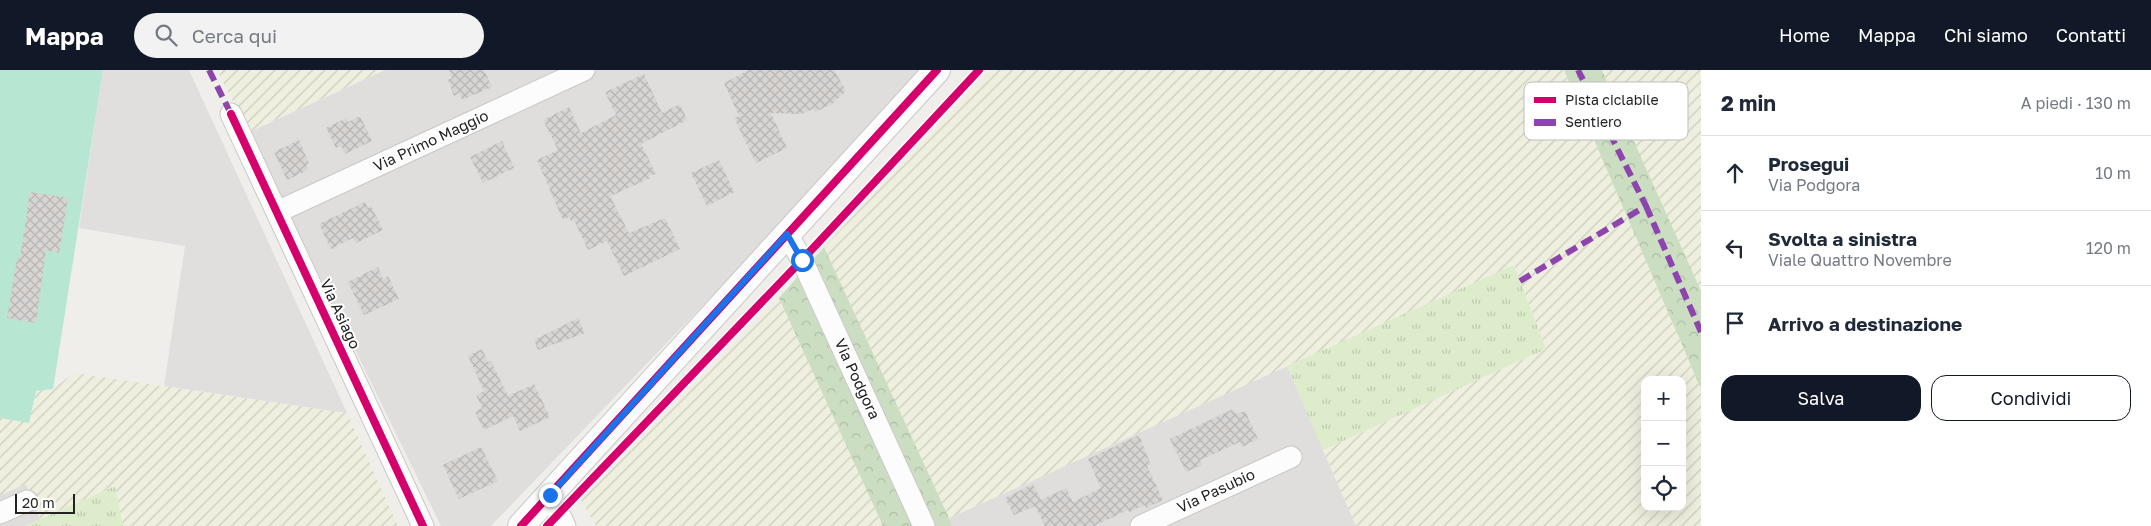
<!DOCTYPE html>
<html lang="it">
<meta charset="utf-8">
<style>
:root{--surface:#fff;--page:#f2f2f3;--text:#1f2937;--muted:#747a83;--line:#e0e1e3;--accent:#111827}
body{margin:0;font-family:"Golos Text",sans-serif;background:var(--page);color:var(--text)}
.controls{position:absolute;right:15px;bottom:15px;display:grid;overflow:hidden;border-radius:10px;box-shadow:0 5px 20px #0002}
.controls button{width:45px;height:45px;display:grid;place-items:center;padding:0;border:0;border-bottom:1px solid var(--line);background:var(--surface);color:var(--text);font:25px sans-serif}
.scale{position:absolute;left:15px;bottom:12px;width:60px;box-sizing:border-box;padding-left:5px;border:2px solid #222;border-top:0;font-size:14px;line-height:18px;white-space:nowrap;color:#222;-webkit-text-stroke:4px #fff;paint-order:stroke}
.stop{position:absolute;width:15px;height:15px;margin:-11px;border:4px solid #1a73e8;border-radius:50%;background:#fff}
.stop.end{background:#1a73e8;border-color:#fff;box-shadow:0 1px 5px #0008}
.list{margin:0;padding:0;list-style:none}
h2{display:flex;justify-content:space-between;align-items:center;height:65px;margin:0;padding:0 20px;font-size:21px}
h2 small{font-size:16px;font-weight:400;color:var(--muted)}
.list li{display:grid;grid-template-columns:32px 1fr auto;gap:15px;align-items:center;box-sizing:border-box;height:75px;padding:0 20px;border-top:1px solid var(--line)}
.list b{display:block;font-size:19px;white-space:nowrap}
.list p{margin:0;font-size:16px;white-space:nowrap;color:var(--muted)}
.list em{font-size:16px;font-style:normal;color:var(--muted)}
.actions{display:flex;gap:10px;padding:15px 20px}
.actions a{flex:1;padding:11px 0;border:1px solid var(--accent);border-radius:15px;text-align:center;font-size:18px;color:var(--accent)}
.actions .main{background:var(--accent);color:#fff}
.icon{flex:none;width:28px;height:28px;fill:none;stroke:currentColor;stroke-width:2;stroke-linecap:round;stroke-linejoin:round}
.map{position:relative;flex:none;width:1701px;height:456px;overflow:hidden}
header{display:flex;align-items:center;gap:30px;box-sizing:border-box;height:70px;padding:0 25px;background:var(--accent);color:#fff}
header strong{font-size:24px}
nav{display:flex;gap:28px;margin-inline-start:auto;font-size:18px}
.search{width:350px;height:45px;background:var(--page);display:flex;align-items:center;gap:12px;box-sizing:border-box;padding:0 18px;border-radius:28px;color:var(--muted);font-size:19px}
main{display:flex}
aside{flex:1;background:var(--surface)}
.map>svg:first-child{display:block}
.residential{fill:#dfdedc}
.farmland{fill:url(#farmland-furrows);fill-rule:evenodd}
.grass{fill:url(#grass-tufts)}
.forest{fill:url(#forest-crowns)}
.pitch{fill:#b7e6d2}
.parking{fill:#e0dfde}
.building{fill:url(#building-cross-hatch)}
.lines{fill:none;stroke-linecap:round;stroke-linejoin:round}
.minor-casing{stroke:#c9c8c7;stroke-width:23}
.tertiary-casing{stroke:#c9c8c7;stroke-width:28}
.minor{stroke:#fdfcfc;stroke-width:21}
.tertiary{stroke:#fdfcfc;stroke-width:26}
.quiet{stroke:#8e44ad;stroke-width:6;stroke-dasharray:12 6;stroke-linecap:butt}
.cycleway-casing{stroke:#fff;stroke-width:11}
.cycleway{stroke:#d6006c;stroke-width:8}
.route{stroke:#1a73e8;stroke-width:6}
.labels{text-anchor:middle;stroke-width:4;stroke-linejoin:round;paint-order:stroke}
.street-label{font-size:15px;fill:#222;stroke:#fff}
.key{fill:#fff;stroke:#bdbdbd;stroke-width:1}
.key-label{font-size:14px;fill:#222}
</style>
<header>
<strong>Mappa</strong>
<div class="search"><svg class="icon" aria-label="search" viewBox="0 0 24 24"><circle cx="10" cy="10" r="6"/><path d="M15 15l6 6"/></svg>Cerca qui</div>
<nav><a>Home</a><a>Mappa</a><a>Chi siamo</a><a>Contatti</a></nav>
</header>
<main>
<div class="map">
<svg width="1701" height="456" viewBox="0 0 1701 456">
<defs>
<pattern id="farmland-furrows" width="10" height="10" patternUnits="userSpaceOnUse" patternTransform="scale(1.25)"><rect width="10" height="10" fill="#efefdf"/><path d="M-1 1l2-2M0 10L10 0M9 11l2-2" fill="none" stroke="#cdcdbf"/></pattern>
<pattern id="grass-tufts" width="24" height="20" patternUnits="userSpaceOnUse" patternTransform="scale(1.25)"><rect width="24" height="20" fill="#ddeccb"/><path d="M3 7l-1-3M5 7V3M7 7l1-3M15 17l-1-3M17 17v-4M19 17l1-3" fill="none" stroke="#bdcaae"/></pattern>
<pattern id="forest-crowns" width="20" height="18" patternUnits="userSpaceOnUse" patternTransform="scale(1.25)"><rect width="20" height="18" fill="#cbdec1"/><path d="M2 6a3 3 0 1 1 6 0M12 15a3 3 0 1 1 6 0" fill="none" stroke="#aebea6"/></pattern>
<pattern id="building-cross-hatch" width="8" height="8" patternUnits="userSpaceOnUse" patternTransform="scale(1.25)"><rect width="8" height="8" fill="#d7d4d2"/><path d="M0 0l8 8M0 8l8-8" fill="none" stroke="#b8b6b4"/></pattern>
</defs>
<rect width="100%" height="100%" fill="#f0eeeb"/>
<path class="residential" d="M385 0H929L491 456H441L249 62Z
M1287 296 1356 456H952L949 448Z
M26 414 40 449 25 456H0V425Z"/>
<path class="farmland" d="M217 0H385L249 62Z
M990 0H1564L1701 319V456H1356L1323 380 1546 279 1514 195 949 448 824 177ZM1645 310H1682V437H1645Z
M1602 0H1701V221Z
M779 228 883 456H596L581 430Z
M74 303 347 343 398 456H123L115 416 40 449 26 414 0 425V348L29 353 36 321 53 319Z"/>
<path class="grass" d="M1514 195 1546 279 1323 380 1287 296Z
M115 416 123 456H25Z"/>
<path class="forest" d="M1564 0H1602L1701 221V319Z
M824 177 949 448 952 456H883L779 228Z"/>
<path class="pitch" d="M0 0H103L53 319 36 321 29 353 0 348Z"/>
<path class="parking" d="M103 0H189L347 343 164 316 185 176 79 158Z"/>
<path class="building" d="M449 0H484L492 17 462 30 459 23 454 26 448 10 452 8Z
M749 0H834L846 21 832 34 815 42 813 39 802 44 771 43 787 78 756 93 734 48 739 46 724 13Z
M644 4 662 43 680 34 687 50 641 74 656 104 649 106 650 108 611 126V128L629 163 665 148 680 179 624 206 607 171 588 180 574 150 571 151 569 147 563 150 537 90 558 80 543 50 569 37 581 63 616 45 605 22Z
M360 46 372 71 345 84 341 76 336 78 326 58 346 48 348 52Z
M299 70 309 93 306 95 308 100 287 110 274 82Z
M502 71 514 98 483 113 470 87Z
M719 90 734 122 707 136 691 103Z
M30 122 68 128 59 183 46 180 36 253 7 248 17 188 20 189Z
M365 132 368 138 371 136 383 160 356 173 353 168 331 179 319 154Z
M378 197 383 209 388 206 399 229 364 245 348 212Z
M578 248 585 263 538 280 534 270Z
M482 279 488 292 491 291 508 326 534 314 550 347 520 361 513 346 484 360 475 342 482 338 476 325 484 321 468 286Z
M1233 339 1236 344 1245 341 1258 369 1242 377 1240 372 1200 390 1202 395 1186 402 1170 369Z
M1139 365 1149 390 1150 395 1147 396 1163 430 1146 438 1145 435 1129 442 1128 440 1094 456H1045L1035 436 1014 445 1005 428 1033 414 1041 430 1066 418 1073 432 1101 418 1088 389Z
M481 377 498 411 459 429 443 395Z"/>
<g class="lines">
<g class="minor-casing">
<path id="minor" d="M231 44 423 456
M277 142 584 0
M787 164 802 190 924 456
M550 425 565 456
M0 443 27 431
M1141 456 1291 387"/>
</g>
<g class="tertiary-casing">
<path id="tertiary" d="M521 456 937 0"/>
</g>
<use href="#minor" class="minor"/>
<use href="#tertiary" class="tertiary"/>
<path class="quiet" d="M209 0 231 44
M1646 136 1701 262
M1520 211 1646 136 1578 0"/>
<g class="cycleway-casing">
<path id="cycleway" d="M231 44 423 456
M521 456 937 0
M547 456 802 190 979 0"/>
</g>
<use href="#cycleway" class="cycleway"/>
</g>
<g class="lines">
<path class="route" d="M550 425 787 164 802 190"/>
</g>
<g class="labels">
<g class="street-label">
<text transform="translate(431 71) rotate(-25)" y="5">Via Primo Maggio</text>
<text transform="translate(340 244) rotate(65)" y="5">Via Asiago</text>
<text transform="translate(857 309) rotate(65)" y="5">Via Podgora</text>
<text transform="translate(1216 421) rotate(-25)" y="5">Via Pasubio</text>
</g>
</g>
<rect x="1524" y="12" width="164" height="58" rx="8" class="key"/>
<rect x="1534" y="27" width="22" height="6" fill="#d6006c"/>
<rect x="1534" y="49" width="22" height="7" fill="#8e44ad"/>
<g class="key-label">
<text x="1565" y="35">Pista ciclabile</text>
<text x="1565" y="57">Sentiero</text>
</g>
</svg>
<div class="controls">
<button>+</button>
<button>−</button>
<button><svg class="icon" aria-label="locate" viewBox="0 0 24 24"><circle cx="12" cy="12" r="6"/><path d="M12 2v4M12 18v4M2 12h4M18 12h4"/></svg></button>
</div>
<div class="scale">20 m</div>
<div class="stop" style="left:802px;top:190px"></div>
<div class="stop end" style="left:550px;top:425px"></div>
</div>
<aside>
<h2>2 min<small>A piedi · 130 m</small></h2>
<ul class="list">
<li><svg class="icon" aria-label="ahead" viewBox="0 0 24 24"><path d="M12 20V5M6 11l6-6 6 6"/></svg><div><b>Prosegui</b><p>Via Podgora</p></div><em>10 m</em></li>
<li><svg class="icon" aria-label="left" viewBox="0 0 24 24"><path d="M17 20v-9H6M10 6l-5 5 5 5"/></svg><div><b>Svolta a sinistra</b><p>Viale Quattro Novembre</p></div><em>120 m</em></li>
<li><svg class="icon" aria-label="arrive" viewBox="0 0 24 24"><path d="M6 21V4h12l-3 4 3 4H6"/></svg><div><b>Arrivo a destinazione</b></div></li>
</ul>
<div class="actions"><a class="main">Salva</a><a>Condividi</a></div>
</aside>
</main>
